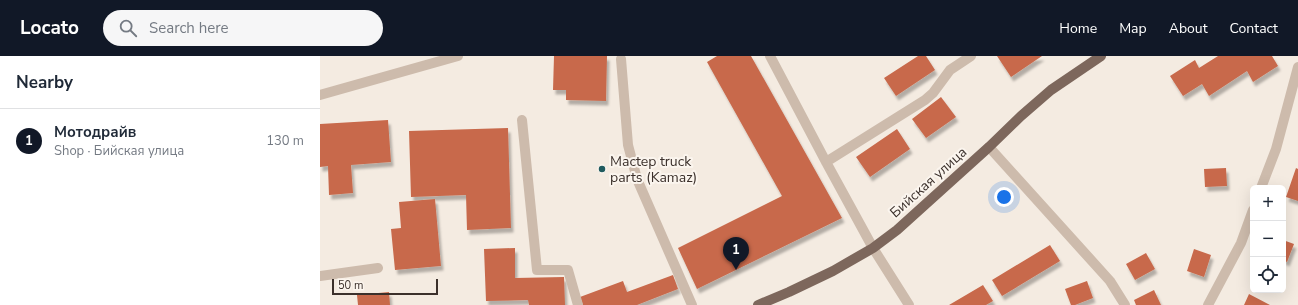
<!DOCTYPE html>
<meta charset="utf-8">
<style>
:root{--surface:#fff;--page:#f6f6f7;--text:#1f2937;--muted:#747a83;--line:#e0e1e3;--accent:#111827}
body{margin:0;font-family:"Nunito Sans",sans-serif;background:var(--page);color:var(--text)}
.controls{position:absolute;right:12px;bottom:12px;display:grid;overflow:hidden;border-radius:6px;box-shadow:0 4px 16px #0002}
.controls button{width:36px;height:36px;display:grid;place-items:center;padding:0;border:0;border-bottom:1px solid var(--line);background:var(--surface);color:var(--text);font:20px sans-serif}
.scale{position:absolute;left:12px;bottom:10px;width:106px;box-sizing:border-box;padding-left:4px;border:2px solid #3b302b;border-top:0;font-size:11px;line-height:14px;white-space:nowrap;color:#3b302b;-webkit-text-stroke:3px #fbf5ee;paint-order:stroke}
.you{position:absolute;left:684px;top:141px;width:14px;height:14px;margin:-10px;border:3px solid #fff;border-radius:50%;background:#1a73e8;box-shadow:0 0 0 6px #1a73e833}
.badge{display:grid;place-items:center;width:26px;height:26px;border-radius:50%;background:var(--accent);color:#fff;font-size:13px;font-weight:700}
.pin{position:absolute;translate:-50% -33px;filter:drop-shadow(0 1px 2px #0008)}
.pin::after{content:'';position:absolute;top:21px;width:14px;height:12px;background:inherit;clip-path:polygon(0 0,100% 0,50% 100%)}
.list{margin:0;padding:0;list-style:none}
h2{display:flex;justify-content:space-between;align-items:center;height:52px;margin:0;padding:0 16px;font-size:17px}
h2 small{font-size:13px;font-weight:400;color:var(--muted)}
.list li{display:grid;grid-template-columns:26px 1fr auto;gap:12px;align-items:center;box-sizing:border-box;height:64px;padding:0 16px;border-top:1px solid var(--line)}
.list b{display:block;font-size:15px;white-space:nowrap}
.list p{margin:0;font-size:13px;white-space:nowrap;color:var(--muted)}
.list em{font-size:13px;font-style:normal;color:var(--muted)}
.icon{flex:none;width:22px;height:22px;fill:none;stroke:currentColor;stroke-width:2;stroke-linecap:round;stroke-linejoin:round}
.map{position:relative;flex:none;width:978px;height:249px;overflow:hidden}
header{display:flex;align-items:center;gap:24px;box-sizing:border-box;height:56px;padding:0 20px;background:var(--accent);color:#fff}
header strong{font-size:19px}
nav{display:flex;gap:22px;margin-inline-start:auto;font-size:14px}
.search{width:280px;height:36px;background:var(--page);display:flex;align-items:center;gap:10px;box-sizing:border-box;padding:0 14px;border-radius:22px;color:var(--muted);font-size:15px}
main{display:flex}
aside{flex:1;background:var(--surface)}
.map>svg:first-child{display:block}
.building{fill:#c8694b;filter:url(#shadow)}
.lines{fill:none;stroke-linecap:round;stroke-linejoin:round}
.minor{stroke:#cdbbac;stroke-width:10}
.major{stroke:#7d675c;stroke-width:10}
.poi-dot{fill:#1f5a5e;stroke:#fbf5ee;stroke-width:1.5}
.labels{text-anchor:middle;stroke-width:4;stroke-linejoin:round;paint-order:stroke}
.poi-label{font-size:14px;fill:#3b302b;stroke:#fbf5ee;text-anchor:start}
.street-label{font-size:14px;fill:#3b302b;stroke:#fbf5ee}
</style>
<header>
<strong>Locato</strong>
<div class="search"><svg class="icon" aria-label="search" viewBox="0 0 24 24"><circle cx="10" cy="10" r="6"/><path d="M15 15l6 6"/></svg>Search here</div>
<nav><a>Home</a><a>Map</a><a>About</a><a>Contact</a></nav>
</header>
<main>
<aside>
<h2>Nearby<small></small></h2>
<ul class="list">
<li><span class="badge">1</span><div><b>Мотодрайв</b><p>Shop · Бийская улица</p></div><em>130 m</em></li>
</ul>
</aside>
<div class="map">
<svg width="978" height="249" viewBox="0 0 978 249">
<defs>
<filter id="shadow"><feDropShadow dx="2.5" dy="4.5" stdDeviation="1" flood-color="#0004"/></filter>
</defs>
<rect width="100%" height="100%" fill="#f4ebe1"/>
<path class="building" d="M234 0H287L286 45 246 44V34H233Z
M397 0H431L522 162 377 233 358 192 462 140 387 6Z
M598 0H606L615 14 576 40 564 22Z
M677 0H722L691 21Z
M898 0H952L958 10 933 26 927 15 889 40 882 28 863 40 850 20 875 4 879 12Z
M621 41 636 61 606 82 592 63Z
M68 64 71 106 31 109 33 137 9 139 8 110 0 111V68Z
M188 72 191 172 147 174 146 139 91 141 89 75Z
M577 73 590 93 550 121 536 101Z
M906 112 907 130 885 131 884 113Z
M976 112 978 113V145L966 141Z
M115 143 121 210 75 214 71 173 81 172 79 146Z
M963 184 974 188 967 206 963 204Z
M730 189 740 205 682 240 672 224Z
M195 192V222L244 221 245 249H209L208 244 166 245 164 193Z
M874 193 891 199 884 221 867 215Z
M826 197 835 213 815 224 806 208Z
M353 219 358 233 317 249H263L260 241 303 225 307 236Z
M767 225 773 242 755 249H751L745 233Z
M663 229 673 245 666 249H629Z
M834 234 841 249H816L814 244Z
M69 236 70 249H38L37 239Z
M929 238 950 249H924Z"/>
<g class="lines">
<path class="minor" d="M450 0 506 106 553 192 589 249
M301 3 308 89 317 123 372 249
M0 39 138 0
M202 64 217 214H248L258 249
M669 91 790 225 805 249
M506 106 605 44 613 37 630 14 651 0
M941 132 956 93 978 11
M0 220 58 212
M888 249 921 187 933 154"/>
<path class="major" d="M438 249 469 236 513 215 553 192 577 174 669 91 701 60 731 34 781 0"/>
</g>
<circle class="poi-dot" cx="282" cy="113" r="4"/>
<g class="labels">
<g class="poi-label">
<text x="290" y="110">Mactep truck<tspan x="290" dy="16">parts (Kamaz)</tspan></text>
</g>
<g class="street-label">
<text transform="translate(608 126) rotate(-42)" y="5">Бийская улица</text>
</g>
</g>
</svg>
<div class="controls">
<button>+</button>
<button>−</button>
<button><svg class="icon" aria-label="locate" viewBox="0 0 24 24"><circle cx="12" cy="12" r="6"/><path d="M12 2v4M12 18v4M2 12h4M18 12h4"/></svg></button>
</div>
<div class="scale">50 m</div>
<div class="you"></div>
<div class="pin badge" style="left:416px;top:214px">1</div>
</div>
</main>
